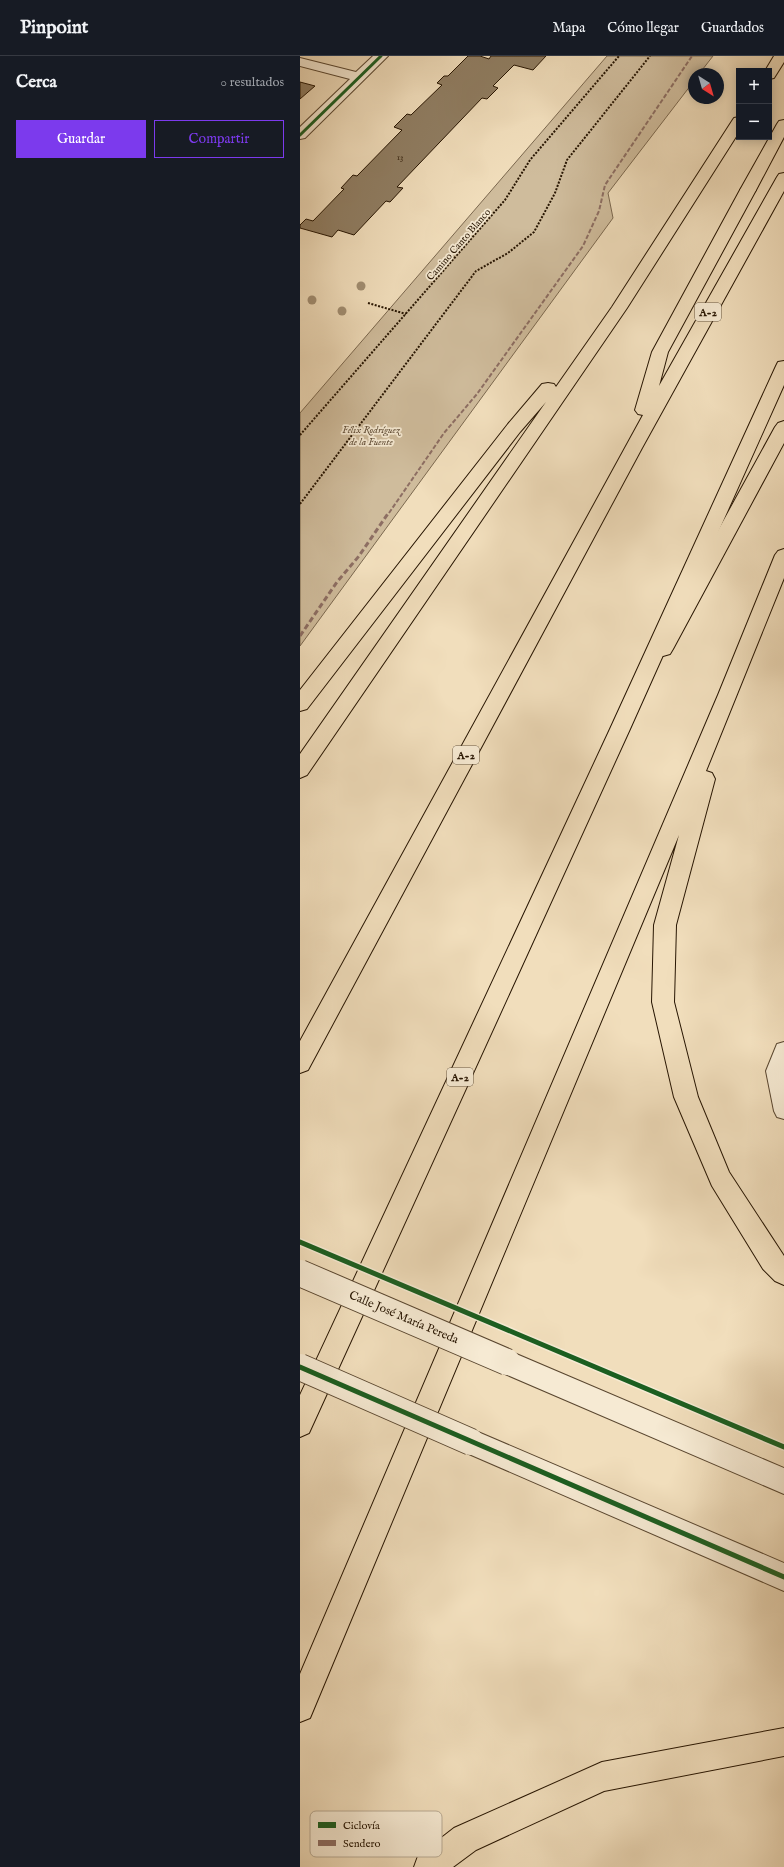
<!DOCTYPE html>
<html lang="es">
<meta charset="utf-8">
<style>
:root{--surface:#171b24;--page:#20242c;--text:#f1f3f6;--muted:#9ea1a6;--line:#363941;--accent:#7c3aed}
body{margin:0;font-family:"IM FELL English",serif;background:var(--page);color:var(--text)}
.controls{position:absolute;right:12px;top:12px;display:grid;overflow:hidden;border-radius:0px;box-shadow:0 2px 10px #0003}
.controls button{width:36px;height:36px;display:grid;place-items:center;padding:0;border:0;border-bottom:1px solid var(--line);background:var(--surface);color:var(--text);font:20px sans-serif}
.compass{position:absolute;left:388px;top:12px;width:36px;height:36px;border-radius:50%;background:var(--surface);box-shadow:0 2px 10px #0003;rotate:143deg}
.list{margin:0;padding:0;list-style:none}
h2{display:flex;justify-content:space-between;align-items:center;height:52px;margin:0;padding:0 16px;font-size:17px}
h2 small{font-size:13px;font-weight:400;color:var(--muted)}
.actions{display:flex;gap:8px;padding:12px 16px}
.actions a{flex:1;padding:9px 0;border:1px solid var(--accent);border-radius:0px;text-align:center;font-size:14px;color:var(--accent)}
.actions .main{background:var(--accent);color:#fff}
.map{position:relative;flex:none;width:484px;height:1811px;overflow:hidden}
header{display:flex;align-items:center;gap:24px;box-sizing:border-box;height:56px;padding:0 20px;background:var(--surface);border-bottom:1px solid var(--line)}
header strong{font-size:19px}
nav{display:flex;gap:22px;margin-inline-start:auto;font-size:14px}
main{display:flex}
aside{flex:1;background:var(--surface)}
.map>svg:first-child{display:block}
.green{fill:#cfbc9c;stroke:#7b684f}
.building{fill:#907e63;stroke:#271502}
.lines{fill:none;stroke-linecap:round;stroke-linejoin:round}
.service-casing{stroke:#5a4730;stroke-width:2}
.minor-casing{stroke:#5a4730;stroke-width:2}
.trunk-casing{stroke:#271502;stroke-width:2}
.motorway-casing{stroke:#271502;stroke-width:2}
.path{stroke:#271502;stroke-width:2;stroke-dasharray:2 1.5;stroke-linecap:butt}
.service{fill:#f6ead3;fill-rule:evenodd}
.minor{fill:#f6ead3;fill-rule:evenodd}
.trunk{fill:#f1debc;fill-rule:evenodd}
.motorway{fill:#f1debc;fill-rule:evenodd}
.minor-bridge-casing{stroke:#5a4730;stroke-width:28;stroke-linecap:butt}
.minor-bridge{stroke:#f6ead3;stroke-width:26}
.quiet-far1{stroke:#8d6e63;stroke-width:2;stroke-dasharray:4.5 2;stroke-linecap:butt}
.quiet{stroke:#8d6e63;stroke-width:3;stroke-dasharray:5.5 3;stroke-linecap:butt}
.cycleway-far1-casing{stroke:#f6ead3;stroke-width:5}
.cycleway-casing{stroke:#f6ead3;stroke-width:8}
.cycleway-far1{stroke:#1b5e20;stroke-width:3}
.cycleway{stroke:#1b5e20;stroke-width:5}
.tree{fill:#a28f73}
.labels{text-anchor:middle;stroke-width:3.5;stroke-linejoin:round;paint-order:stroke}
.far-number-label{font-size:9px;fill:#412f1a}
.far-street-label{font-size:10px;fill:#271502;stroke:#f6ead3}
.far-park-label{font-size:10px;font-style:italic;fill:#624f38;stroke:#f6ead3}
.shield{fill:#f6ead3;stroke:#655541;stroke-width:1}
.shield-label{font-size:11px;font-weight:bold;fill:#271502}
.street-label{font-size:12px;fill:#271502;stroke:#f6ead3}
.key{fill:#f6ead3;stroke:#b8aa94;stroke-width:1}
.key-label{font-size:11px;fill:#271502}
</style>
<header>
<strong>Pinpoint</strong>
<nav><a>Mapa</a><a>Cómo llegar</a><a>Guardados</a></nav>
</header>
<main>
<aside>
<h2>Cerca<small>0 resultados</small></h2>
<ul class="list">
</ul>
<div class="actions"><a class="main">Guardar</a><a>Compartir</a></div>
</aside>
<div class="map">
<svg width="484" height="1811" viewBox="0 0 484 1811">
<rect width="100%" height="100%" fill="#f1debc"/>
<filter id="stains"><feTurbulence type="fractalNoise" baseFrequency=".005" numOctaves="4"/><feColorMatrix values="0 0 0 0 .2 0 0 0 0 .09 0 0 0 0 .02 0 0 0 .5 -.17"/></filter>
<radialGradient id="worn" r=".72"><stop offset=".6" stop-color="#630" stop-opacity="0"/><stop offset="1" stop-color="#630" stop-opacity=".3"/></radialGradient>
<path class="green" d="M307 0H413L399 18H394V25L308 137 313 162 0 590V357Z"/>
<path class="building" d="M168 0H180L189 3 191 0H246L233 14 214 9 193 30 198 32 187 43 182 42 97 131 103 132 90 146 86 145 54 179 38 174 32 181 0 172V169L6 163 13 165 44 133 41 132 53 119 57 120 102 74 94 71 107 58 111 59 142 29 137 27 144 20H148Z
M0 26 15 30 0 43Z"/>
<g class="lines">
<g class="service-casing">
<path id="service" d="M484 986V1063L477 1061 474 1055 466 1015 477 988Z"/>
</g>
<g class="minor-casing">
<path id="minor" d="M73 0H88L5 82 0 83V71L50 23 0 10V2L56 16Z
M207 1294 484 1412V1438L198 1315 194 1306 198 1297Z
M171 1373 484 1507V1535L162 1395 158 1386 162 1377Z"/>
</g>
<g class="trunk-casing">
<path id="trunk" d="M474 0H484V6L474 22 469 23V15H465Z
M439 61V76L327 252 7 719 0 722V698L246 346 220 376 7 653 0 655V634L208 368 242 328 248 327 254 328 256 331 312 251 432 65 434 62Z
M484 64V81L456 134 453 137 448 139 443 137 440 134 477 68 479 65Z
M484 365V387L373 593 370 598 363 600 356 598 353 593 475 371 478 367Z
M484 493V522L406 715 412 717 415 723 376 869 374 946 398 1041 429 1116 484 1200V1229L475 1225 463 1213 412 1130 374 1041 352 946 354 869 379 779 10 1662 0 1666V1618L418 639 475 499 478 495Z
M484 1672V1700L304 1735 176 1794 153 1811H114L118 1800 154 1772 302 1706Z"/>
</g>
<g class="motorway-casing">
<path id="motorway" d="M484 117V135L342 392 8 1014 0 1017V985L343 359 338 358 335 354 352 296 440 134 443 131 448 129 453 131 456 134 368 296 359 330 477 121 479 118Z
M484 305V329L330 673 9 1377 0 1381V1339L310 673 476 310 478 306Z"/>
</g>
<path class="path" d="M68 247 106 258
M0 379 205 144 230 104 319 0
M0 448 176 215 208 197 234 176 255 137 267 104 350 0"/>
<use href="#service" class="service"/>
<use href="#minor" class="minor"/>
<use href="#trunk" class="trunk"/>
<use href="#motorway" class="motorway"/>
<g class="minor-bridge-casing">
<path id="minor-bridge" d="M0 1217 207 1306
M0 1311 171 1386"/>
</g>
<use href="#minor-bridge" class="minor-bridge"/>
<path class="quiet-far1" d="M89 457 144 377 177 338 283 190 299 155 305 129 392 0"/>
<path class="quiet" d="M0 580 37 526 59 500 89 456"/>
<g class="cycleway-far1-casing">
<path id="cycleway-far1" d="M0 79 81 0"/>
</g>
<g class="cycleway-casing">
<path id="cycleway" d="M0 1186 484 1391
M0 1311 484 1521"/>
</g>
<use href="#cycleway-far1" class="cycleway-far1"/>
<use href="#cycleway" class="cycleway"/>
</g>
<g class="tree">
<circle cx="61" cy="230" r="4.5"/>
<circle cx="12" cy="244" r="4.5"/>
<circle cx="42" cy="255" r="4.5"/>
</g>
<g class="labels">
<g class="far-number-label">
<text x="100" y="104">13</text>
</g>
<g class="far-street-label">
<text transform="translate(158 188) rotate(-49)" y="4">Camino Canto Blanco</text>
</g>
<g class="far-park-label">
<text x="71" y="377">Félix Rodríguez<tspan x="71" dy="12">de la Fuente</tspan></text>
</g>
<g class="shield">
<rect x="395" y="247" width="26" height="18" rx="3"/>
<rect x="153" y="690" width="26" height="18" rx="3"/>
<rect x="147" y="1012" width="26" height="18" rx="3"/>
</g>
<g class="shield-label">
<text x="408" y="260">A-2</text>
<text x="166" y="703">A-2</text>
<text x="160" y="1025">A-2</text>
</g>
<g class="street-label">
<text transform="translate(104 1261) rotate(23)" y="4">Calle José María Pereda</text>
</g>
</g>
<rect x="10" y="1755" width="132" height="46" rx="6" class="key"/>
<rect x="18" y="1766" width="18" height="6" fill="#1b5e20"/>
<rect x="18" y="1784" width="18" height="6" fill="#8d6e63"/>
<g class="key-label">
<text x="43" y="1773">Ciclovía</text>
<text x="43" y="1791">Sendero</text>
</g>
<rect width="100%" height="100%" filter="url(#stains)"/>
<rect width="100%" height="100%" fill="url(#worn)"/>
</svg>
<div class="controls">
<button>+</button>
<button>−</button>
</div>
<svg class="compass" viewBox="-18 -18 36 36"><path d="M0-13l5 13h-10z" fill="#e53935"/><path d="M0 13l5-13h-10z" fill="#9ea1a6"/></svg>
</div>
</main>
